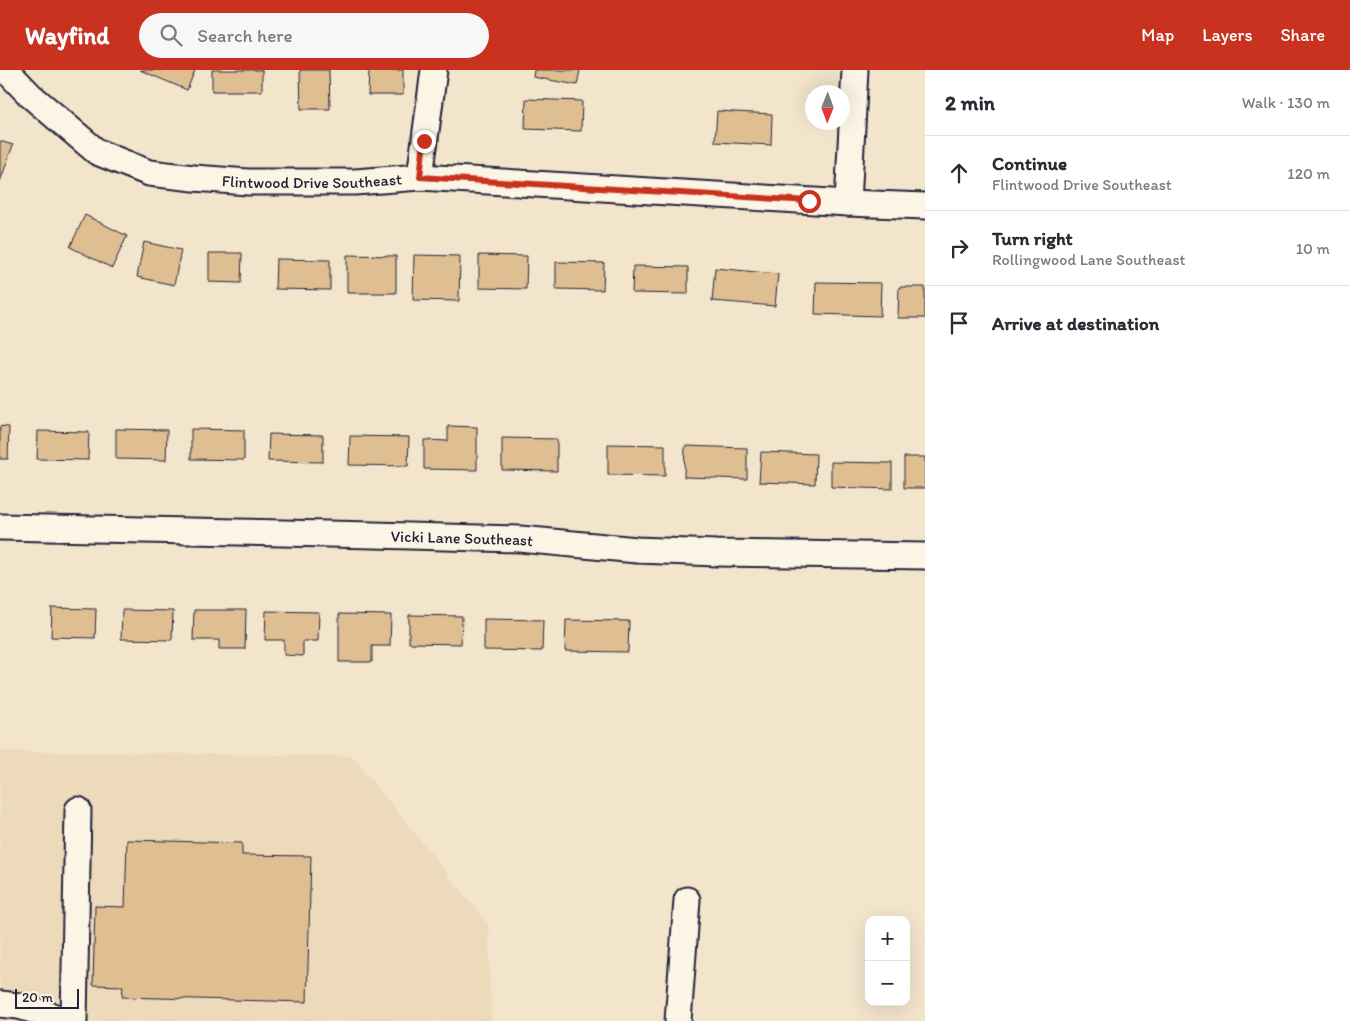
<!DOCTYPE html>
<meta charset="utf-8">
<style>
:root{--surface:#fff;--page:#f7f7f7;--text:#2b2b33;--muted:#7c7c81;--line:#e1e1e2;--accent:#c8321e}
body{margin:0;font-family:Itim,sans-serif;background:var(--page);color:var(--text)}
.controls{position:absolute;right:15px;bottom:15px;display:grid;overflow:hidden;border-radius:10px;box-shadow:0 5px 20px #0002}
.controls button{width:45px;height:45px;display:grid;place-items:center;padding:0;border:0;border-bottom:1px solid var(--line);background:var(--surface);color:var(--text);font:25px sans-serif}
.compass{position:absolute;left:805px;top:15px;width:45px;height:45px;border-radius:50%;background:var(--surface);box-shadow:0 5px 20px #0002;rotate:181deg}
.scale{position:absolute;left:15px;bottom:12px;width:64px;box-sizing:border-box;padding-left:5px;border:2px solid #22223b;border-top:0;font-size:14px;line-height:18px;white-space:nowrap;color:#22223b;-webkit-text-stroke:4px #fcf5e5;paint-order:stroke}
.stop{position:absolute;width:15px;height:15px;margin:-11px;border:4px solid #c8321e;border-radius:50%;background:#fff}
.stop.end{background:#c8321e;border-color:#fff;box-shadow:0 1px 5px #0008}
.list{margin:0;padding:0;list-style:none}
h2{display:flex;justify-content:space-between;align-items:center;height:65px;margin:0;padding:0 20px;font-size:21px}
h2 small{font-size:16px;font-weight:400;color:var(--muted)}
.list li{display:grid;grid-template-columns:32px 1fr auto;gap:15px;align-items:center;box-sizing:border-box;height:75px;padding:0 20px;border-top:1px solid var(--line)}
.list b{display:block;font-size:19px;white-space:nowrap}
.list p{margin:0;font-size:16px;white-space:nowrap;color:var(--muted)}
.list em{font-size:16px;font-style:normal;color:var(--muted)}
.icon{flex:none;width:28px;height:28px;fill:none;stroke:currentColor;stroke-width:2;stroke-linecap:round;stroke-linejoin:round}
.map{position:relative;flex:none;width:925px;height:951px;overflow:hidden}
header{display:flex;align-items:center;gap:30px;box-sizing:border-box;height:70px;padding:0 25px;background:var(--accent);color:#fff}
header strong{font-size:24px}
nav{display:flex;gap:28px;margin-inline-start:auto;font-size:18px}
.search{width:350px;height:45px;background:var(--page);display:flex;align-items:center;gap:12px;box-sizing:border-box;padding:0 18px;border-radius:28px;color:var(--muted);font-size:19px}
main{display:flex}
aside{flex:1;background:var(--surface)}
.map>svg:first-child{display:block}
.built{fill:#eddabb}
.building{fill:#dfbf92;stroke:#22223b}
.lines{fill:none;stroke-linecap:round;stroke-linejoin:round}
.minor-casing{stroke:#22223b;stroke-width:29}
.minor{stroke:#fcf5e5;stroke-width:25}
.route{stroke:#c8321e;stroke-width:6}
.labels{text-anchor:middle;stroke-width:5;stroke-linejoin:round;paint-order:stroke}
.street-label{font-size:16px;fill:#22223b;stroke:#fcf5e5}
</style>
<header>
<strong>Wayfind</strong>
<div class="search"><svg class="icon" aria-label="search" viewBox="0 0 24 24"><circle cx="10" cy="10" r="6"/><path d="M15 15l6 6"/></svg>Search here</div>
<nav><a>Map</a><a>Layers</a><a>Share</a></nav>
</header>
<main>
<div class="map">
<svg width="925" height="951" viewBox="0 0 925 951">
<rect width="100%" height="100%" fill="#f3e5cc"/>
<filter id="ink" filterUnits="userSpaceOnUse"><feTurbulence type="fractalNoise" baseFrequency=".02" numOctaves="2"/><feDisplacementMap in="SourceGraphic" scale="10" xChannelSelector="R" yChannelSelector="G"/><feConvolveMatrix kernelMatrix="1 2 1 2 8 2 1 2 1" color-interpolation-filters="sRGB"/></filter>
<g filter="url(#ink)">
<path class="built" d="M0 676 3 681 352 686 489 855 491 951H0Z"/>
<path class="building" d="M140 0H195L187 20Z
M212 0H262V21H212Z
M300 0H329L330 39H301Z
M369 0H403V25H368Z
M534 0H580L577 15 533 7Z
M526 29 582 31 581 61 525 59Z
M717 41 772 44 771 75 715 72Z
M0 71 13 75 0 112Z
M85 145 127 166 112 198 70 177Z
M144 172 181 180 174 215 137 207Z
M209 183H242L241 213 209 212Z
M347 185 396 186V223H347Z
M414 185 460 186 459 231 413 230Z
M479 185 527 186 526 219 479 218Z
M276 189 330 190V220L275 219Z
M556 192 604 193 603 220 556 219Z
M633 196 688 197V224L632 223Z
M715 198 778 204 775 236 712 231Z
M816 212 881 213 880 246 815 244Z
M899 217H925V248H898Z
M0 356 9 357 8 389H0Z
M448 356 477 357V400L424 399V370L448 371Z
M116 359 167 360 166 390 116 389Z
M191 359 244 360V390L191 389Z
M38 361 89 362 88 390 37 389Z
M269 364 323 365V392L268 391Z
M350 366 409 367 408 396 349 395Z
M502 368 557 369V401L502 400Z
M608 374 665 375V406L608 405Z
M685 376 747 378V409L684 407Z
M761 382 816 384 815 414 759 412Z
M904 387H925V418H904Z
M831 392 892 393V419L831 417Z
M52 538 96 539 95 568 51 567Z
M122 540 173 541 172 570 121 569Z
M194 540H246L245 579H219V570H193Z
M266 541 319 542 318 571H303V586L284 585V570H265Z
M339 544 391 545 390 576H372V592H339Z
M409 545 462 546 461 574 409 573Z
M484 549 543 550 542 581 484 580Z
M566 550 629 551 628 582 565 581Z
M127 770 242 773V785L311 786 307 932 122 927 123 916 93 915 95 836 125 837Z"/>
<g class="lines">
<g class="minor-casing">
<g id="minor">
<path id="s1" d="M6 0 30 25 97 82 149 103 194 108 248 112H355L420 107 848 133 925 136"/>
<path d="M420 107 434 0"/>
<path d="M848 133 855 0"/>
<path id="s2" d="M0 457 374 465 520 469 637 480 717 483 925 486"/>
<path d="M0 934 19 936 69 951"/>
<path d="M74 951 78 740"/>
<path d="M678 951 687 830"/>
</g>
</g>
<use href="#minor" class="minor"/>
</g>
</g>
<g class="lines" filter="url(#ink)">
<path class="route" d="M424 71 420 107 809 131"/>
</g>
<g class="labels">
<g class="street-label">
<text dy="6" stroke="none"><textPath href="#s1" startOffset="342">Flintwood Drive Southeast</textPath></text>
<text dy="6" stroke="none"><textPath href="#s2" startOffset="462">Vicki Lane Southeast</textPath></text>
</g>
</g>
</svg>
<div class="controls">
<button>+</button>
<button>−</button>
</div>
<svg class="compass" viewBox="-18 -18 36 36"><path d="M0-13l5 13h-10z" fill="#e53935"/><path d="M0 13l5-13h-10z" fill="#7c7c81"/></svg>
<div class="scale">20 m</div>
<div class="stop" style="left:809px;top:131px"></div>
<div class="stop end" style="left:424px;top:71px"></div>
</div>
<aside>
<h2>2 min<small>Walk · 130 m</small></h2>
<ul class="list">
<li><svg class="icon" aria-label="ahead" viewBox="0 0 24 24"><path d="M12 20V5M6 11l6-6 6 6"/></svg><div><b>Continue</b><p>Flintwood Drive Southeast</p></div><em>120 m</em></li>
<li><svg class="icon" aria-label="right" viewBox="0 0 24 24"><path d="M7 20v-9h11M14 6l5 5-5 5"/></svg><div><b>Turn right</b><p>Rollingwood Lane Southeast</p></div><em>10 m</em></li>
<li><svg class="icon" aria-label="arrive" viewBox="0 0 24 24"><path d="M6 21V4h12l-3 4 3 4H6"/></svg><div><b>Arrive at destination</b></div></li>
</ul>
</aside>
</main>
